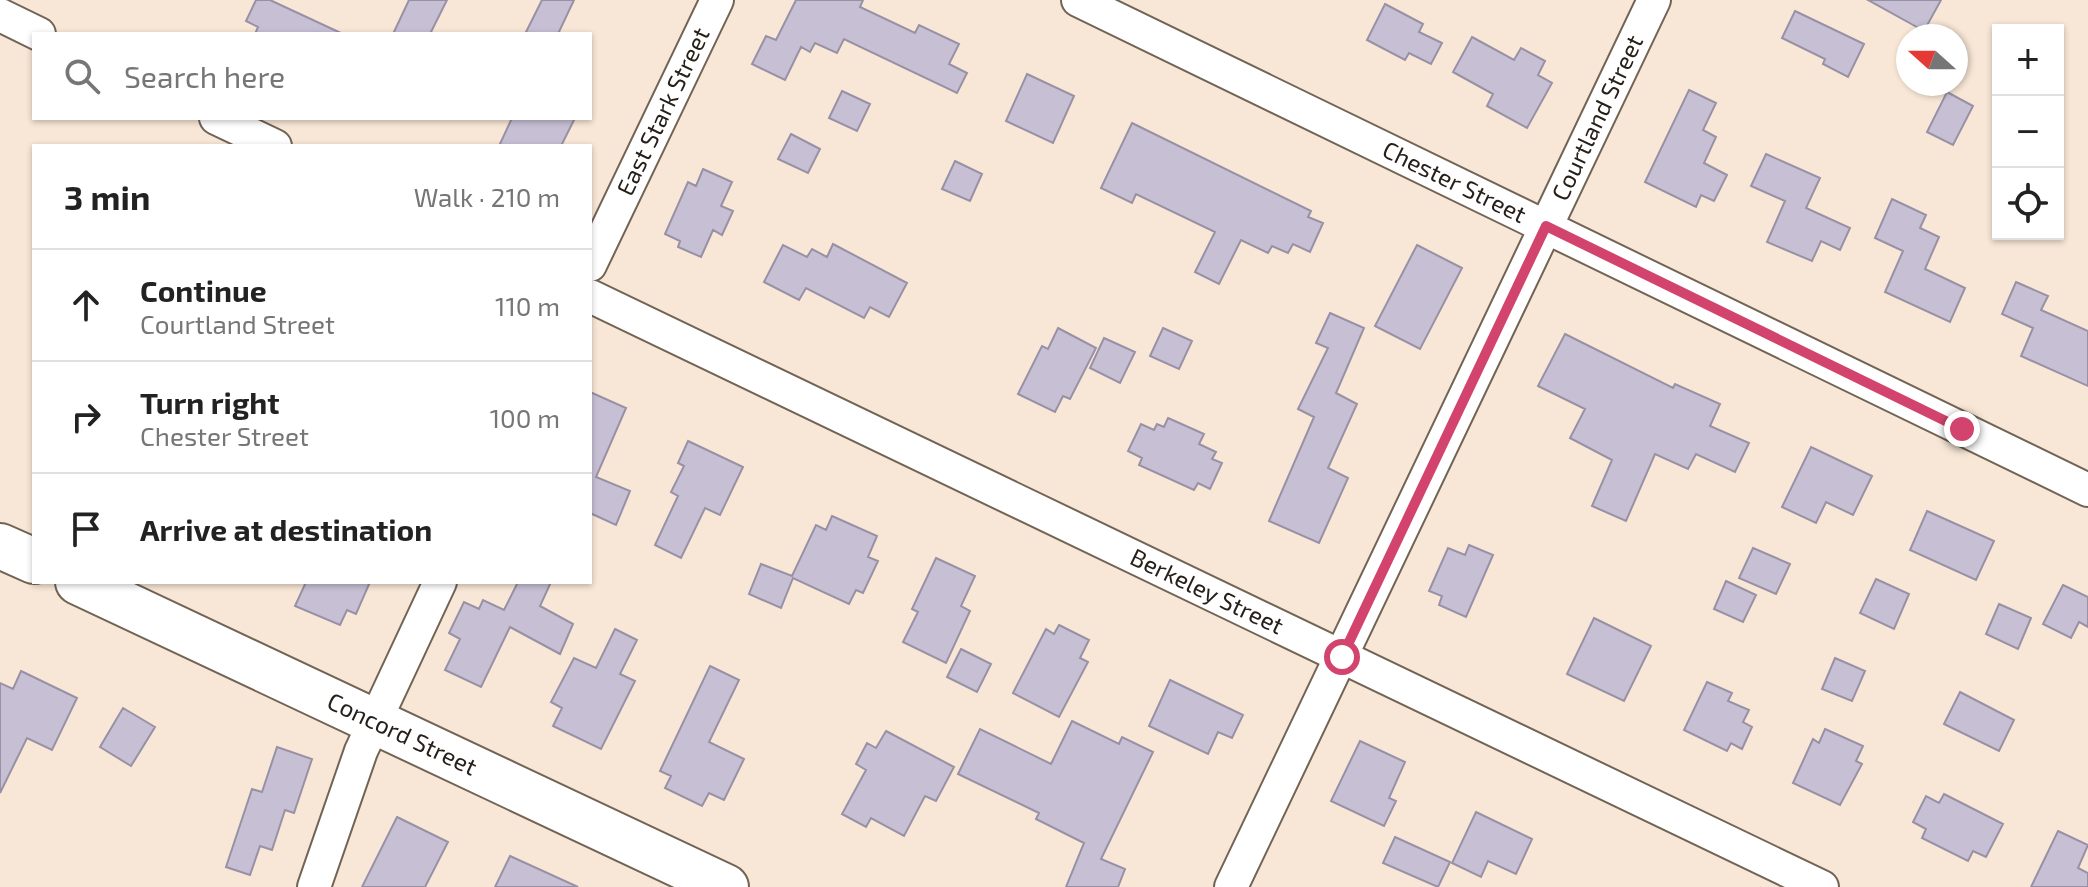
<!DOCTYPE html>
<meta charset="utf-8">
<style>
:root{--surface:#fff;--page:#f6f6f6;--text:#222;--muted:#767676;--line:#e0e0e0}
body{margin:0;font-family:"Exo 2",sans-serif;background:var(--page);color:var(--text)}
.controls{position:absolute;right:24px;top:24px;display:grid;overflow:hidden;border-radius:0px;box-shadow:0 2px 6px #0004}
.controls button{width:72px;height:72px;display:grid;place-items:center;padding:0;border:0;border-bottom:2px solid var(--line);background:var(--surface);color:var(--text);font:40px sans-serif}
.compass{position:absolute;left:1896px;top:24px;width:72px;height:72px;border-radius:50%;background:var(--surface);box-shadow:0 2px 6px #0004;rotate:291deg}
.stop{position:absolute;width:24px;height:24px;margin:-18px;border:6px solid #d2446d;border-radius:50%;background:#fff}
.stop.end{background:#d2446d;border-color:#fff;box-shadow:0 2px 8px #0008}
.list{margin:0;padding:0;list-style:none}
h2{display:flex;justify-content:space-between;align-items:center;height:104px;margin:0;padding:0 32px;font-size:34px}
h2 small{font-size:26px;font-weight:400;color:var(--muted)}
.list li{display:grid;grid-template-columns:52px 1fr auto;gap:24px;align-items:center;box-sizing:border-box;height:112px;padding:0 32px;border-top:2px solid var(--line)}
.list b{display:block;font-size:30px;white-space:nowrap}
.list p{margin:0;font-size:26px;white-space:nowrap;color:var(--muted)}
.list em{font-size:26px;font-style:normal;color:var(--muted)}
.icon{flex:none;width:44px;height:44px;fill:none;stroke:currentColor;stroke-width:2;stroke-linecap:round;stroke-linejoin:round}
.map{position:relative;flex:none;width:2088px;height:887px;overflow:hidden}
.search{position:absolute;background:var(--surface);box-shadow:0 2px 6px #0004;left:32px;top:32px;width:560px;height:88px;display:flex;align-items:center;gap:20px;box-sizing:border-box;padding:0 28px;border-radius:0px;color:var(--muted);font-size:30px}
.panel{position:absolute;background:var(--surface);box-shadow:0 2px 6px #0004;left:32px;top:144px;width:560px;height:440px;border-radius:0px}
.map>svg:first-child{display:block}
.building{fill:#c7c0d5;stroke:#9891a5;stroke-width:2}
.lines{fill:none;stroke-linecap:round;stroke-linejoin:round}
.minor-casing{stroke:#726455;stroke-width:36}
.secondary-casing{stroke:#726455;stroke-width:48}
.minor{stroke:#fff;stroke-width:32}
.secondary{stroke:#fff;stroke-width:44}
.route{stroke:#d2446d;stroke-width:10}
.labels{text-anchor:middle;stroke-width:7;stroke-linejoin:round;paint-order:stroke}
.street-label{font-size:24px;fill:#27201a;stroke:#fdf6ef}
</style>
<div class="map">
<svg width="2088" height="887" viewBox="0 0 2088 887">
<rect width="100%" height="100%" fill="#f8e7d6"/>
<path class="building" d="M256 0H270L343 34H255L258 27 246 21Z
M409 0H447L430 34H393Z
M542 0H574L558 34H525Z
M796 0H863L860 7 915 33 919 25 959 44 949 64 967 73 957 93 844 39 837 53 815 43 810 52 801 47 785 80 752 64 766 36 776 40Z
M1868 0H1941L1924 31Z
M1385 4 1423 24 1419 32 1442 43 1431 64 1409 53 1405 60 1367 40Z
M1795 11 1864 44 1848 77 1823 64 1825 59 1782 38Z
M1472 37 1514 60 1521 48 1545 61 1538 75 1552 83 1527 128 1487 106 1493 94 1453 72Z
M1027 74 1074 96 1053 143 1006 121Z
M1689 90 1716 103 1703 130 1716 137 1704 163 1727 175 1714 201 1701 195 1696 207 1645 182Z
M842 91 870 104 857 131 829 118Z
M1947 92 1973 106 1953 145 1927 132Z
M512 118H575L561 146H499Z
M1132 123 1311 211 1308 217 1323 223 1310 252 1293 244 1288 253 1272 246 1268 253 1241 240 1219 284 1195 272 1215 232 1136 194 1132 203 1101 188Z
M791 134 820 149 808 173 778 159Z
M1766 154 1820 178 1806 208 1850 228 1840 250 1821 241 1812 261 1767 242 1785 201 1751 186Z
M955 161 982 174 970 201 942 189Z
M703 169 732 182 721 206 733 211 722 235 713 230 701 257 678 247 680 241 665 234 688 182 696 186Z
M1892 199 1926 215 1920 228 1939 237 1925 269 1965 288 1950 322 1885 292 1903 251 1875 238Z
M833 244 907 283 889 317 870 307 864 318 806 288 799 300 764 282 783 245 807 257 812 249 827 257Z
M1417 245 1462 268 1420 349 1375 326Z
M2016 282 2048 296 2041 310 2088 331V386L2021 356 2033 328 2002 314Z
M1330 313 1364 328 1336 393 1357 404 1328 468 1348 478 1319 543 1269 521 1314 417 1298 409 1328 348 1316 343Z
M1058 328 1096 348 1070 399 1063 396 1055 412 1018 394 1042 346 1048 349Z
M1163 328 1192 341 1179 369 1150 356Z
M1565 334 1673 388 1675 384 1720 404 1710 426 1749 443 1735 472 1696 454 1688 469 1655 454 1626 521 1592 506 1612 460 1570 438 1585 409 1538 386Z
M1104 338 1135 352 1120 383 1090 368Z
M590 392 626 408 596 477 630 491 616 525 590 513Z
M1168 418 1204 434 1199 444 1216 452 1212 459 1222 463 1210 489 1198 483 1194 490 1139 465 1142 458 1128 451 1141 424 1154 430 1157 424 1164 427Z
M688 441 743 467 720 515 705 508 681 558 655 545 678 496 671 492 684 466 678 463Z
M1811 447 1872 476 1853 515 1826 502 1816 523 1782 507Z
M1927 511 1994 541 1976 580 1910 550Z
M832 516 877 536 868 557 878 561 863 593 856 590 849 604 793 578 781 608 749 594 761 564 792 576 816 525 826 530Z
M1469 545 1493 555 1466 617 1439 605 1442 596 1429 591 1448 548 1465 555Z
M1753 548 1790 564 1776 594 1739 578Z
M936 558 975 576 961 606 970 611 946 663 903 642 918 612 912 609Z
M1876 579 1909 594 1894 629 1860 613Z
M1726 581 1756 595 1743 622 1714 609Z
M306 582H370L356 614 347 610 340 625 295 606Z
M518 582H551L540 606 573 624 560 654 510 627 481 687 445 670 460 639 449 633 464 602 479 609 483 600 504 610Z
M2063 585 2088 597V627L2079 622 2071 638 2043 624Z
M1999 604 2031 618 2018 649 1986 634Z
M1594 618 1651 646 1624 701 1567 674Z
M1059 625 1089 640 1080 658 1088 662 1059 717 1013 693 1046 629 1054 634Z
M615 629 637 640 620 674 635 681 601 749 553 726 562 708 551 702 574 658 596 668Z
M961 649 991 664 977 692 947 677Z
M1835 658 1865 671 1852 701 1822 689Z
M710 666 739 680 709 742 744 759 724 800 709 793 702 806 665 788 671 776 660 771Z
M21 671 77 698 52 750 27 738 0 793V683L13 689Z
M1170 680 1243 715 1232 738 1218 732 1208 754 1149 726Z
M1707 682 1732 693 1728 701 1749 710 1743 722 1752 727 1742 749 1731 743 1727 751 1684 730Z
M1960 692 2014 720 1999 751 1944 724Z
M123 708 155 727 131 766 100 747Z
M1072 721 1119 744 1122 737 1153 752 1101 859 1125 869 1118 887H1066L1084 843 1036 819 1039 813 958 774 980 729 1051 764Z
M1825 729 1863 746 1856 761 1862 764 1840 805 1793 783 1813 739 1819 743Z
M886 731 954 767 936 801 925 796 904 836 871 818 866 827 842 814 866 770 856 764 867 743 876 748Z
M1360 741 1405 762 1389 798 1396 801 1384 826 1331 801Z
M277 747 312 759 294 813 285 810 272 850 260 846 250 875 226 867 252 789 262 792Z
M1944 794 2003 824 1986 857 1973 851 1968 861 1922 838 1926 829 1913 822 1926 796 1939 803Z
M1476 812 1532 839 1516 874 1488 861 1481 877 1452 863Z
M397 817 448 842 425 887H362Z
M2058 831 2088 845 2078 868 2088 873V887H2031Z
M1395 837 1450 862 1438 887 1383 863Z
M510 856 578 887H495Z"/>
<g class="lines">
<g class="minor-casing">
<g id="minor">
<path id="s1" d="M1078 0 2088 490"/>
<path d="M0 15 39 34"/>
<path d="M216 118 275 146"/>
<path id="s2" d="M590 265 717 0"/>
<path id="s3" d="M590 296 1822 887"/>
<path d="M314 887 361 751 440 582"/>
<path id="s4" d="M1231 887 1654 0"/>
</g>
</g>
<g class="secondary-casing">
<g id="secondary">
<path d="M0 546 34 561"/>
<path id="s5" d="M78 582 726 887"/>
</g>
</g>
<use href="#minor" class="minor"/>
<use href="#secondary" class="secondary"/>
</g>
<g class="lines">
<path class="route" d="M1342 657 1546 226 1962 429"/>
</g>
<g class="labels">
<g class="street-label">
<text dy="8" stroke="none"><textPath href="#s2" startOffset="170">East Stark Street</textPath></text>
<text dy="8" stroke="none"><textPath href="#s4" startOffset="852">Courtland Street</textPath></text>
<text dy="8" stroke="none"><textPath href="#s1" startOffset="418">Chester Street</textPath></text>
<text dy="8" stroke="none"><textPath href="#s3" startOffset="684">Berkeley Street</textPath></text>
<text dy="8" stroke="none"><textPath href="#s5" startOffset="358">Concord Street</textPath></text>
</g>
</g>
</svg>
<div class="controls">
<button>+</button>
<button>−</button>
<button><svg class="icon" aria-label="locate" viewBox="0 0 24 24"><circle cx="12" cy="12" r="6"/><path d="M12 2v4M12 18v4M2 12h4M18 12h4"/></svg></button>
</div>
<svg class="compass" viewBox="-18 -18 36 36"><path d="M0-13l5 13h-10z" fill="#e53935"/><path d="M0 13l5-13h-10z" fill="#767676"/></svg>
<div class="stop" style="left:1342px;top:657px"></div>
<div class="stop end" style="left:1962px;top:429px"></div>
<div class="search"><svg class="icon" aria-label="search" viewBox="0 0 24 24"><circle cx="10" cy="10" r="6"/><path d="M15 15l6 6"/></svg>Search here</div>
<section class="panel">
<h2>3 min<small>Walk · 210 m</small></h2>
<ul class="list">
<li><svg class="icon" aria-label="ahead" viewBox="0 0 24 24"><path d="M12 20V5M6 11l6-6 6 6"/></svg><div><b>Continue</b><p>Courtland Street</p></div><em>110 m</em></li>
<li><svg class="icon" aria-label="right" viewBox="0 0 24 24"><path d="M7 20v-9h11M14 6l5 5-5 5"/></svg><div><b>Turn right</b><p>Chester Street</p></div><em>100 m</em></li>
<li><svg class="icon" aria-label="arrive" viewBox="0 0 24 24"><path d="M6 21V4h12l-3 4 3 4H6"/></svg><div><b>Arrive at destination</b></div></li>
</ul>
</section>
</div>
